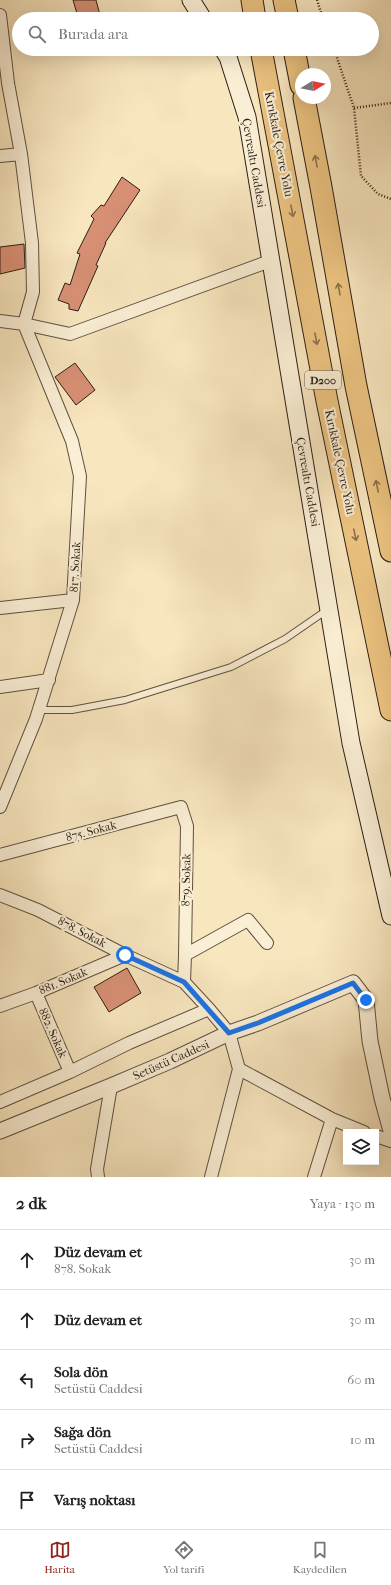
<!DOCTYPE html>
<html lang="tr">
<meta charset="utf-8">
<style>
:root{--surface:#fff;--page:#f2f2f2;--text:#222;--muted:#767676;--line:#e0e0e0;--accent:#8f2418}
body{margin:0;font-family:"IM FELL French Canon",serif;background:var(--page);color:var(--text)}
.controls{position:absolute;right:12px;bottom:12px;display:grid;overflow:hidden;border-radius:0px;box-shadow:0 4px 16px #0002}
.controls button{width:36px;height:36px;display:grid;place-items:center;padding:0;border:0;border-bottom:1px solid var(--line);background:var(--surface);color:var(--text);font:20px sans-serif}
.compass{position:absolute;left:295px;top:68px;width:36px;height:36px;border-radius:50%;background:var(--surface);box-shadow:0 4px 16px #0002;rotate:80deg}
.stop{position:absolute;width:12px;height:12px;margin:-9px;border:3px solid #1a73e8;border-radius:50%;background:#fff}
.stop.end{background:#1a73e8;border-color:#fff;box-shadow:0 1px 4px #0008}
.list{margin:0;padding:0;list-style:none}
h2{display:flex;justify-content:space-between;align-items:center;height:52px;margin:0;padding:0 16px;font-size:17px}
h2 small{font-size:13px;font-weight:400;color:var(--muted)}
.list li{display:grid;grid-template-columns:26px 1fr auto;gap:12px;align-items:center;box-sizing:border-box;height:60px;padding:0 16px;border-top:1px solid var(--line)}
.list b{display:block;font-size:15px;white-space:nowrap}
.list p{margin:0;font-size:13px;white-space:nowrap;color:var(--muted)}
.list em{font-size:13px;font-style:normal;color:var(--muted)}
.icon{flex:none;width:22px;height:22px;fill:none;stroke:currentColor;stroke-width:2;stroke-linecap:round;stroke-linejoin:round}
.map{position:relative;flex:none;width:391px;height:1177px;overflow:hidden}
.search{position:absolute;background:var(--surface);box-shadow:0 4px 16px #0002;left:12px;right:12px;top:12px;height:44px;display:flex;align-items:center;gap:10px;box-sizing:border-box;padding:0 14px;border-radius:22px;color:var(--muted);font-size:15px}
.sheet{height:352px;background:var(--surface)}
nav{display:flex;justify-content:space-around;align-items:center;box-sizing:border-box;height:56px;border-top:1px solid var(--line);background:var(--surface);font-size:11px;color:var(--muted)}
nav a{display:grid;justify-items:center;gap:2px}
nav .on{color:var(--accent)}
.map>svg:first-child{display:block}
.building{fill:#d89075;stroke:#2b1e15}
.lines{fill:none;stroke-linecap:round;stroke-linejoin:round}
.service-casing{stroke:#5e5040;stroke-width:8}
.minor-casing{stroke:#5e5040;stroke-width:14}
.tertiary-casing{stroke:#5e5040;stroke-width:17}
.secondary-casing{stroke:#2b1e15;stroke-width:19}
.trunk-casing{stroke:#2b1e15;stroke-width:23}
.path{stroke:#2b1e15;stroke-width:2.5;stroke-dasharray:1 2;stroke-linecap:butt}
.service{stroke:#faefd5;stroke-width:6}
.minor{stroke:#faefd5;stroke-width:12}
.tertiary{stroke:#faefd5;stroke-width:15}
.secondary{stroke:#faefd5;stroke-width:17}
.trunk{stroke:#ecc380;stroke-width:21}
.oneway{stroke:#8c704a}
.route{stroke:#1a73e8;stroke-width:5}
.labels{text-anchor:middle;stroke-width:4;stroke-linejoin:round;paint-order:stroke}
.shield{fill:#faefd5;stroke:#695d4f;stroke-width:1}
.shield-label{font-size:11px;font-weight:bold;fill:#2b1e15}
.street-label{font-size:12px;fill:#2b1e15;stroke:#faefd5}
</style>
<div class="map">
<svg width="391" height="1177" viewBox="0 0 391 1177">
<rect width="100%" height="100%" fill="#f8e6bf"/>
<filter id="stains"><feTurbulence type="fractalNoise" baseFrequency=".005" numOctaves="4"/><feColorMatrix values="0 0 0 0 .2 0 0 0 0 .09 0 0 0 0 .02 0 0 0 .5 -.17"/></filter>
<radialGradient id="worn" r=".72"><stop offset=".6" stop-color="#630" stop-opacity="0"/><stop offset="1" stop-color="#630" stop-opacity=".3"/></radialGradient>
<path class="building" d="M73 0H96L101 19H83L82 16 78 17Z
M122 177 140 190 105 243H106L96 265 98 266 78 311 69 309V304L58 300 65 283 70 285 80 254 77 253 94 219 91 216 101 205 104 206Z
M24 244 25 268 0 274V247Z
M75 363 95 390 76 405 55 377Z
M127 968 141 993 109 1012 94 987Z"/>
<g class="lines">
<g class="service-casing">
<path id="service" d="M38 710H72L125 700 231 667 285 639 327 610"/>
</g>
<g class="minor-casing">
<path id="minor" d="M0 15 8 83 21 154 32 243 33 292 24 324 72 441 80 476 73 600 36 719 0 807
M0 156 21 154
M0 321 24 324 70 334 270 261
M0 608 73 600
M0 687 49 680
M0 855 181 807 187 826 185 955
M0 895 38 910 125 955 184 982 209 1009
M184 982 185 955 248 920 267 943
M36 993 70 1072
M0 1006 36 993 125 955
M0 1102 70 1072 129 1043 209 1009 229 1033 239 1069 332 1119 364 1132
M376 1136 391 1141
M98 1177 97 1169 111 1086
M211 1177 239 1069
M314 1177 332 1119"/>
</g>
<g class="tertiary-casing">
<path id="tertiary" d="M0 1131 111 1086 170 1061 229 1033 258 1023 353 983 366 1000 370 1041 382 1098 391 1131"/>
</g>
<g class="secondary-casing">
<path id="secondary" d="M191 0 203 19
M223 49 228 57 247 117 351 743 391 916"/>
</g>
<g class="trunk-casing">
<path id="trunk" d="M252 0 255 19
M284 0 288 19
M261 49 327 401 391 710
M294 49 301 85
M304 98 321 187 356 386 391 551"/>
</g>
<path class="path" d="M317 0 323 19
M334 49 354 108 361 176 378 194 391 199
M354 108 391 103"/>
<use href="#service" class="service"/>
<use href="#minor" class="minor"/>
<use href="#tertiary" class="tertiary"/>
<use href="#secondary" class="secondary"/>
<use href="#trunk" class="trunk"/>
</g>
<defs><path id="oneway-shaft" d="M-6 0H5M1.5-3L5.5 0L1.5 3" fill="none" stroke-width="1.6" stroke-linecap="round" stroke-linejoin="round"/></defs>
<g class="oneway">
<use href="#oneway-shaft" transform="translate(316 161) rotate(-101)"/>
<use href="#oneway-shaft" transform="translate(292 211) rotate(79)"/>
<use href="#oneway-shaft" transform="translate(339 289) rotate(-100)"/>
<use href="#oneway-shaft" transform="translate(316 339) rotate(79)"/>
<use href="#oneway-shaft" transform="translate(377 486) rotate(-102)"/>
<use href="#oneway-shaft" transform="translate(355 535) rotate(78)"/>
</g>
<g class="lines">
<path class="route" d="M125 955 184 982 229 1033 258 1023 353 983 366 1000"/>
</g>
<g class="labels">
<rect class="shield" x="305" y="371" width="36" height="18" rx="3"/>
<g class="shield-label">
<text x="323" y="384">D200</text>
</g>
<g class="street-label">
<text transform="translate(279 144) rotate(79)" y="4">Kırıkkale Çevre Yolu</text>
<text transform="translate(254 163) rotate(80)" y="4">Çevrealtı Caddesi</text>
<text transform="translate(340 462) rotate(78)" y="4">Kırıkkale Çevre Yolu</text>
<text transform="translate(308 482) rotate(80)" y="4">Çevrealtı Caddesi</text>
<text transform="translate(75 567) rotate(-87)" y="4">817. Sokak</text>
<text transform="translate(91 831) rotate(-15)" y="4">875. Sokak</text>
<text transform="translate(186 880) rotate(-89)" y="4">879. Sokak</text>
<text transform="translate(82 932) rotate(27)" y="4">878. Sokak</text>
<text transform="translate(63 981) rotate(-23)" y="4">881. Sokak</text>
<text transform="translate(53 1033) rotate(66)" y="4">882. Sokak</text>
<text transform="translate(171 1060) rotate(-24)" y="4">Setüstü Caddesi</text>
</g>
</g>
<rect width="100%" height="100%" filter="url(#stains)"/>
<rect width="100%" height="100%" fill="url(#worn)"/>
</svg>
<div class="controls">
<button><svg class="icon" aria-label="layers" viewBox="0 0 24 24"><path d="M12 4l9 5-9 5-9-5zM3 14l9 5 9-5"/></svg></button>
</div>
<svg class="compass" viewBox="-18 -18 36 36"><path d="M0-13l5 13h-10z" fill="#e53935"/><path d="M0 13l5-13h-10z" fill="#767676"/></svg>
<div class="stop" style="left:125px;top:955px"></div>
<div class="stop end" style="left:366px;top:1000px"></div>
<div class="search"><svg class="icon" aria-label="search" viewBox="0 0 24 24"><circle cx="10" cy="10" r="6"/><path d="M15 15l6 6"/></svg>Burada ara</div>
</div>
<section class="sheet">
<h2>2 dk<small>Yaya · 130 m</small></h2>
<ul class="list">
<li><svg class="icon" aria-label="ahead" viewBox="0 0 24 24"><path d="M12 20V5M6 11l6-6 6 6"/></svg><div><b>Düz devam et</b><p>878. Sokak</p></div><em>30 m</em></li>
<li><svg class="icon" aria-label="ahead" viewBox="0 0 24 24"><path d="M12 20V5M6 11l6-6 6 6"/></svg><div><b>Düz devam et</b></div><em>30 m</em></li>
<li><svg class="icon" aria-label="left" viewBox="0 0 24 24"><path d="M17 20v-9H6M10 6l-5 5 5 5"/></svg><div><b>Sola dön</b><p>Setüstü Caddesi</p></div><em>60 m</em></li>
<li><svg class="icon" aria-label="right" viewBox="0 0 24 24"><path d="M7 20v-9h11M14 6l5 5-5 5"/></svg><div><b>Sağa dön</b><p>Setüstü Caddesi</p></div><em>10 m</em></li>
<li><svg class="icon" aria-label="arrive" viewBox="0 0 24 24"><path d="M6 21V4h12l-3 4 3 4H6"/></svg><div><b>Varış noktası</b></div></li>
</ul>
</section>
<nav>
<a class="on"><svg class="icon" aria-label="map" viewBox="0 0 24 24"><path d="M3 6l6-2 6 2 6-2v14l-6 2-6-2-6 2zM9 4v14M15 6v14"/></svg>Harita</a>
<a><svg class="icon" aria-label="directions" viewBox="0 0 24 24"><path d="M12 3l9 9-9 9-9-9zM9 14v-3h6M13 9l2 2-2 2"/></svg>Yol tarifi</a>
<a><svg class="icon" aria-label="saved" viewBox="0 0 24 24"><path d="M7 4h10v16l-5-4-5 4z"/></svg>Kaydedilen</a>
</nav>
